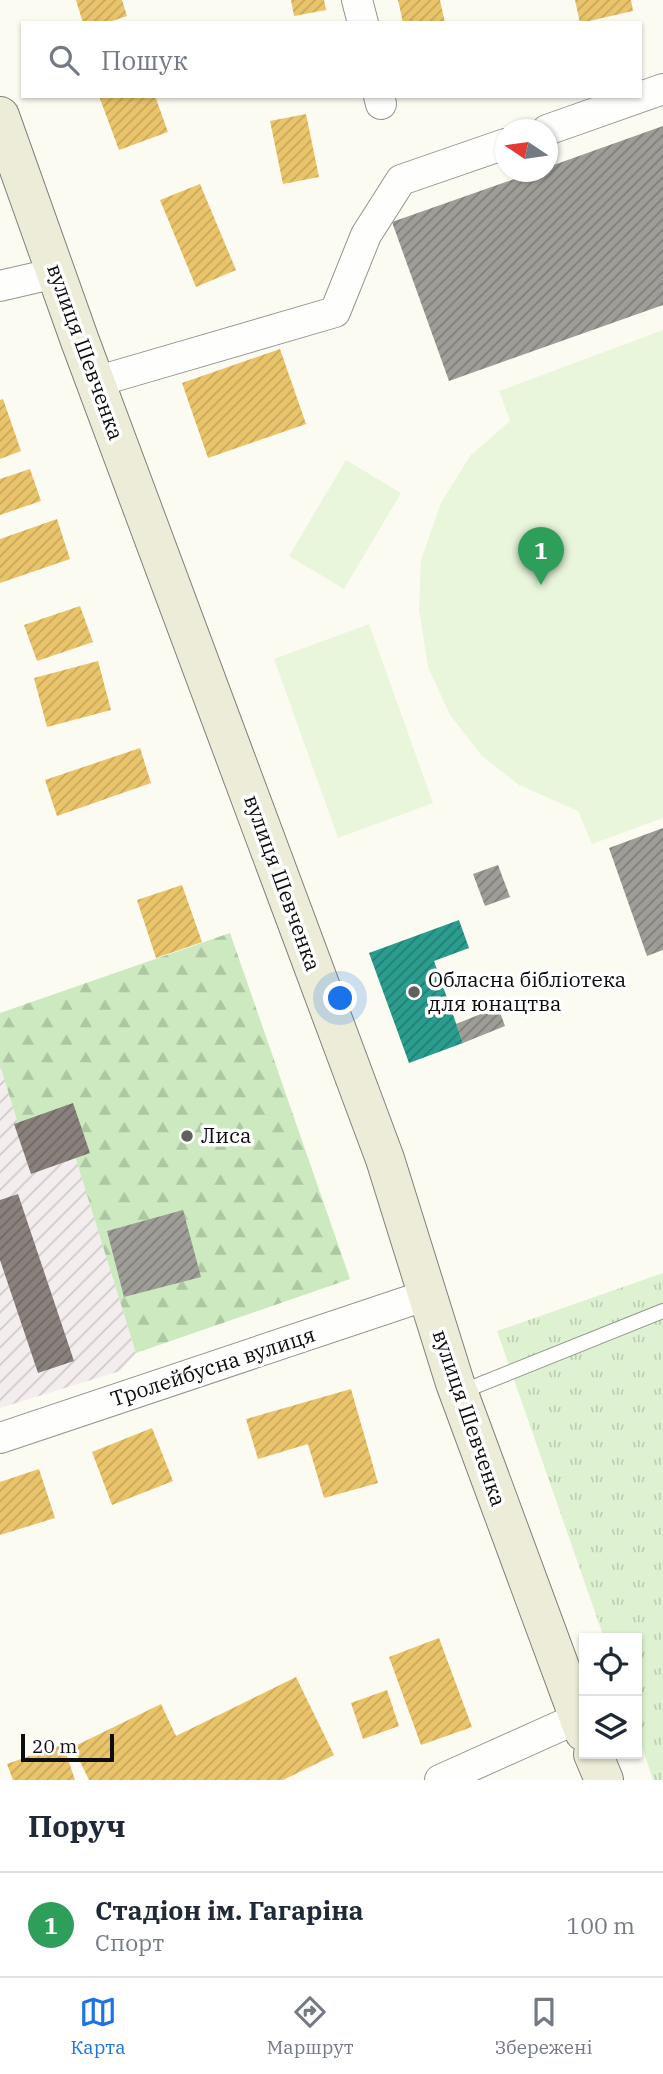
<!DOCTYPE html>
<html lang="uk">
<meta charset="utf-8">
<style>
:root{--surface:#fff;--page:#f6f6f7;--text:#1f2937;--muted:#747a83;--line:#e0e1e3;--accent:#1a73e8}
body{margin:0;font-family:"IBM Plex Serif",serif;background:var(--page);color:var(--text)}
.controls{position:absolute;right:21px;bottom:21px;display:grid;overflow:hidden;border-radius:0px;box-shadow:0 2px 5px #0004}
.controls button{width:63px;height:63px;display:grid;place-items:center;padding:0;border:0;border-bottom:2px solid var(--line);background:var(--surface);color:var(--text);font:35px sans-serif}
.compass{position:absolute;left:495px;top:119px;width:63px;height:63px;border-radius:50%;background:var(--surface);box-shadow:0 2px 5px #0004;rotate:283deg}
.scale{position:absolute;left:21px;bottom:18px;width:93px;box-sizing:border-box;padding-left:7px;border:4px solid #0d0d0d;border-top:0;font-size:19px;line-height:24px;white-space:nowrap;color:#0d0d0d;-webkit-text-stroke:5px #fff;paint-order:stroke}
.you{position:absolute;left:341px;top:999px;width:24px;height:24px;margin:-18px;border:5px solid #fff;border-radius:50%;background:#1a73e8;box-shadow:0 0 0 10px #1a73e833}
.badge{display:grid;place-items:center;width:46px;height:46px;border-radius:50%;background:var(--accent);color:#fff;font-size:23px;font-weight:700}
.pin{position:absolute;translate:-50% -58px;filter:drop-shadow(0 2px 4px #0008)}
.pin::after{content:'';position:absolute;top:37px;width:24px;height:21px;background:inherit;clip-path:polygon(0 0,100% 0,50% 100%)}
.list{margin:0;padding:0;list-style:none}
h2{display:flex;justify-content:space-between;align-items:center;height:91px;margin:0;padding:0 28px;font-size:30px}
h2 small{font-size:23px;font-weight:400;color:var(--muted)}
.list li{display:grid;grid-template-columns:46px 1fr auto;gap:21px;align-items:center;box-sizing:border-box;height:105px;padding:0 28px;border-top:2px solid var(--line)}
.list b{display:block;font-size:26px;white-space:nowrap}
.list p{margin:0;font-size:23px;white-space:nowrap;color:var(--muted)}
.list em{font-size:23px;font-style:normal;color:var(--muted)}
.icon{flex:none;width:38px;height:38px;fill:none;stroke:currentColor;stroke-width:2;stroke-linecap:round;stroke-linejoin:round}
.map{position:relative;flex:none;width:663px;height:1780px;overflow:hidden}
.search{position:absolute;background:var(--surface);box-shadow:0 2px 5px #0004;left:21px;right:21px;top:21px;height:77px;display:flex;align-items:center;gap:18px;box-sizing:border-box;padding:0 24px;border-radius:0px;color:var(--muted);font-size:26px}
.sheet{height:196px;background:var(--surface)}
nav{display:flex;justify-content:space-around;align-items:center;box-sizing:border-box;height:98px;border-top:2px solid var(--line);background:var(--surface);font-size:19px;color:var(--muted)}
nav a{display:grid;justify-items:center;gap:4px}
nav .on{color:var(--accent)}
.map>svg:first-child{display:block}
.industrial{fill:url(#industrial-furrows)}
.forest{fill:url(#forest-firs)}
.park{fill:url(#park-tufts)}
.pitch{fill:#e9f6db}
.homes{fill:url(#homes-hatch)}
.schools{fill:url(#schools-hatch)}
.industry{fill:url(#industry-hatch)}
.building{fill:url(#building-hatch)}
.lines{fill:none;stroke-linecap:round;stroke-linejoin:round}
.service-casing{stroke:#949490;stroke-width:16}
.minor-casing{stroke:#949490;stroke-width:32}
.primary-casing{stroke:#81817d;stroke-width:40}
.service{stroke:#fefefd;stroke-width:14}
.minor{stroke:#fefefd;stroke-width:30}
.primary{stroke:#ececd8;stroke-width:38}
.poi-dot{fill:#60605d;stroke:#fff;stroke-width:2.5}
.labels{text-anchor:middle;stroke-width:7;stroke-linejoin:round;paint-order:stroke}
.street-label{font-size:21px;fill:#0d0d0d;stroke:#fff}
.poi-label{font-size:21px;fill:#0d0d0d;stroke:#fff;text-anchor:start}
</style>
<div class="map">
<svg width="663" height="1780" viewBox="0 0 663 1780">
<defs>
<pattern id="industrial-furrows" width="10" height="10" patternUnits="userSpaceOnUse" patternTransform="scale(1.75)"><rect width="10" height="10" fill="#f3edee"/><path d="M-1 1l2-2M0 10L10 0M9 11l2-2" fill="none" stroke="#cfcacb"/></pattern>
<pattern id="forest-firs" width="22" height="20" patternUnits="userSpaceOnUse" patternTransform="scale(1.75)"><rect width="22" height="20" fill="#cce9bf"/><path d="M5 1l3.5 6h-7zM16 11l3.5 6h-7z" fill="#aec7a3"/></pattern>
<pattern id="park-tufts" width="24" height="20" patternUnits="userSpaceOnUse" patternTransform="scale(1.75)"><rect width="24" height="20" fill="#def2d1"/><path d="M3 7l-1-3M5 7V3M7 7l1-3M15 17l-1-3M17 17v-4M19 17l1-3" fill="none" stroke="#bdceb2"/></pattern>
<pattern id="homes-hatch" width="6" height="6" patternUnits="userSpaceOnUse" patternTransform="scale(1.75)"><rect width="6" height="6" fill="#e9c46a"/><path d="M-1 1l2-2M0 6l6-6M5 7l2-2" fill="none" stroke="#c7a75b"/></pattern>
<pattern id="schools-hatch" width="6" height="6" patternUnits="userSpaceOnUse" patternTransform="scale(1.75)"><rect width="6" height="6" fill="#2a9d8f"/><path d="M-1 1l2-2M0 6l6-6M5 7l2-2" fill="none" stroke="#227e73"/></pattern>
<pattern id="industry-hatch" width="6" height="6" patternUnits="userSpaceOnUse" patternTransform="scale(1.75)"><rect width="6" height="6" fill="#8a817c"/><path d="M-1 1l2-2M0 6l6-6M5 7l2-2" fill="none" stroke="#6f6864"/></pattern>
<pattern id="building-hatch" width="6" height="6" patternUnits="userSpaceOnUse" patternTransform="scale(1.75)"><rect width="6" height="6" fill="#9e9d97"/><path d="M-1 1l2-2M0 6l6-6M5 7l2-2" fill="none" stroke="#7f7e7a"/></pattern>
</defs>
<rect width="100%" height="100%" fill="#fbfbf2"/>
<path class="industrial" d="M0 1065 23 1140 66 1126 136 1353 120 1371 0 1408Z"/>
<path class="forest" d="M230 933 350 1279 136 1353 66 1127 23 1140 0 1065V1013Z"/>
<path class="park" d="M663 1273V1780H653L637 1732V1638H604L497 1331Z"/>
<path class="pitch" d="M663 330V818L592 844 578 811 519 785 482 756 450 715 428 667 419 609 421 560 441 503 470 456 510 421 499 391Z
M346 460 401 493 344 589 289 556Z
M369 624 433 803 338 838 274 659Z"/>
<path class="homes" d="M76 0H122L127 16 106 23H83Z
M291 0H324L326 10 294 16Z
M398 0H440L445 23H403Z
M575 0H631L633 11 580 23Z
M99 96H155L168 132 119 150Z
M306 114 319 177 283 184 270 121Z
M200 184 236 270 196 287 160 200Z
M280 349 306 424 208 458 182 383Z
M3 399 21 451 0 459V400Z
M30 469 41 501 0 515V479Z
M57 519 70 559 0 583V539Z
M80 606 93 642 37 661 24 625Z
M98 661 111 710 47 727 34 678Z
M140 748 151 783 57 816 45 780Z
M182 885 202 942 156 958 137 900Z
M351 1389 378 1483 324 1498 308 1444 258 1459 246 1419Z
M152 1428 173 1481 112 1505 92 1452Z
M39 1469 55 1518 0 1535V1482Z
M439 1638 472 1727 421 1745 389 1657Z
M296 1677 334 1755 283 1780H89L73 1747 161 1704 176 1736Z
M387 1690 399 1726 363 1739 351 1703Z
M63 1744 75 1780H13L7 1764Z"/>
<path class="schools" d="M459 920 469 948 434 961 463 1043 409 1063 369 953Z"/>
<path class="industry" d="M73 1103 90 1153 31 1174 14 1124Z
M18 1194 74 1361 38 1373 0 1260V1200Z"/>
<path class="building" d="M663 126V305L449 381 392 222 534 172H548V167Z
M663 828V950L647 956 609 848Z
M498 865 510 897 485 906 473 874Z
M498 1007 505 1026 463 1043 456 1024Z
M183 1210 201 1277 124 1297 107 1231Z"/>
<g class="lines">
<g class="service-casing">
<path id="service" d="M461 1392 663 1311"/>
</g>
<g class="minor-casing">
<path id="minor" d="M357 0 363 23
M379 96 381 104
M547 130 663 89
M0 286 56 273
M95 382 335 312 366 235 401 180 505 144
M0 1438 427 1295
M440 1780 578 1718"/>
</g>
<g class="primary-casing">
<path id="primary" d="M0 116 80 341 385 1159 455 1383 584 1732
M593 1754 604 1780"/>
</g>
<use href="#service" class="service"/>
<use href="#minor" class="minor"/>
<use href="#primary" class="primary"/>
</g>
<g class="poi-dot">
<circle cx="414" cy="992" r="7"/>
<circle cx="187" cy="1136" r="7"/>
</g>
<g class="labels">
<g class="street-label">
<text transform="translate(85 352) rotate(70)" y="7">вулиця Шевченка</text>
<text transform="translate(282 883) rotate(70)" y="7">вулиця Шевченка</text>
<text transform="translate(213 1367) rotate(-18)" y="7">Тролейбусна вулиця</text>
<text transform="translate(469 1418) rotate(71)" y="7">вулиця Шевченка</text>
</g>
<g class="poi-label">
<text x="428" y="987">Обласна бібліотека<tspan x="428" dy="24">для юнацтва</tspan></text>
<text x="201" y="1143">Лиса</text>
</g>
</g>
</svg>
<div class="controls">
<button><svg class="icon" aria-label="locate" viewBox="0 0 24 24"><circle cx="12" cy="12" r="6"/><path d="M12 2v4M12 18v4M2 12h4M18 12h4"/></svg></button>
<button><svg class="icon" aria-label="layers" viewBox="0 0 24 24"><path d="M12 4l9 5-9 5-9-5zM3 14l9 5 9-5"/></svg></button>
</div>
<svg class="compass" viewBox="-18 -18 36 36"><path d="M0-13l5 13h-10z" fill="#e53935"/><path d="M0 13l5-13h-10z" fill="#747a83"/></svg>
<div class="scale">20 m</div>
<div class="you"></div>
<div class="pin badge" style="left:541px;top:585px;background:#2e9e5b">1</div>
<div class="search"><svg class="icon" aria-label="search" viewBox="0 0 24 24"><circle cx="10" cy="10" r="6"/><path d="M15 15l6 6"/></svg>Пошук</div>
</div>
<section class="sheet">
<h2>Поруч<small></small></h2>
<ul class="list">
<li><span class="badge" style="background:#2e9e5b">1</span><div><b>Стадіон ім. Гагаріна</b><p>Спорт</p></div><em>100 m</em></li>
</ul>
</section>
<nav>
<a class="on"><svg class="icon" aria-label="map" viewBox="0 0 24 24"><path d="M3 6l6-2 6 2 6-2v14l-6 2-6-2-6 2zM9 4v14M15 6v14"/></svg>Карта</a>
<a><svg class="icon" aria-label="directions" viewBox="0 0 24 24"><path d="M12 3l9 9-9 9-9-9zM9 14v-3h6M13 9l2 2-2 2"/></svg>Маршрут</a>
<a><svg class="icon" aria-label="saved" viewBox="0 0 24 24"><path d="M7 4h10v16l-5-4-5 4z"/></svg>Збережені</a>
</nav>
